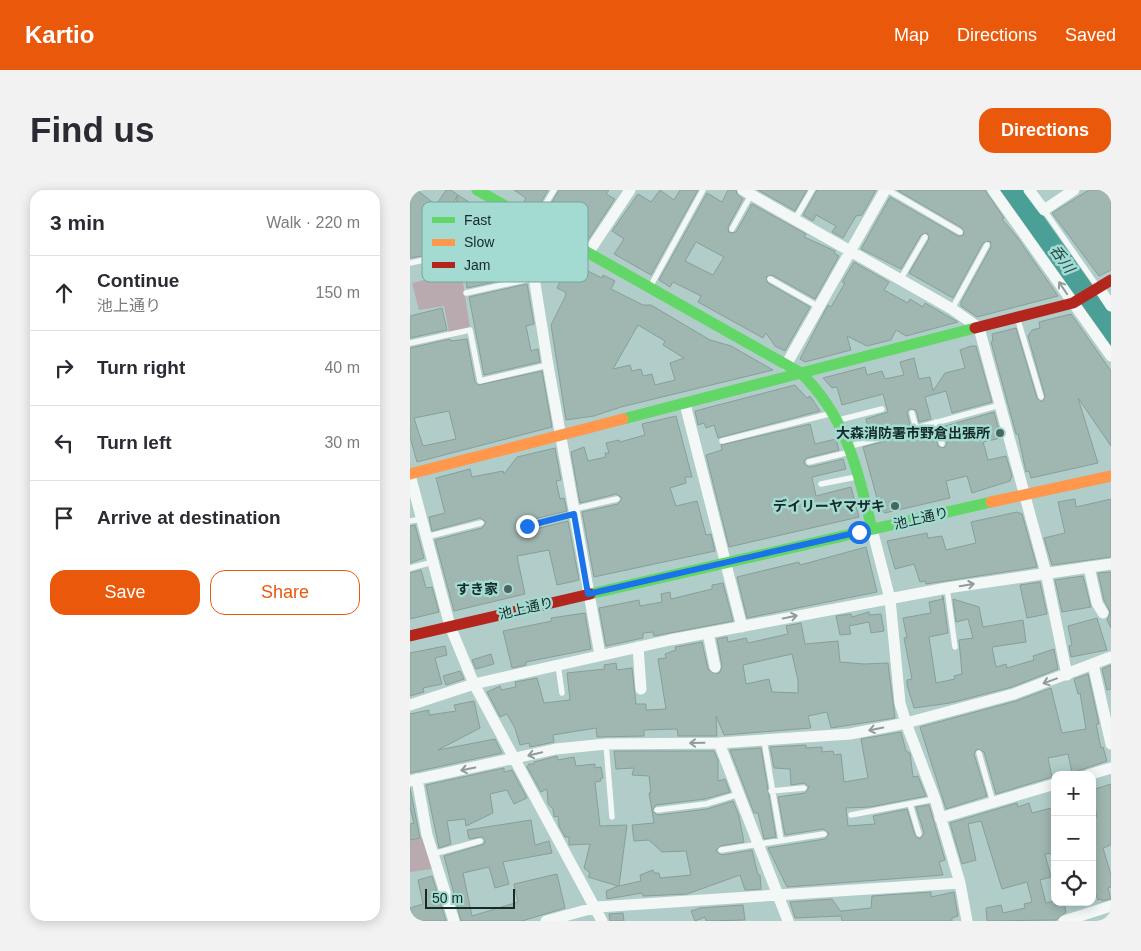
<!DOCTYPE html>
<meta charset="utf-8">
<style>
:root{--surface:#fff;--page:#f2f2f3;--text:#2b2b33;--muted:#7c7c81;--line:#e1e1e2;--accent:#ea580c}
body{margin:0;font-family:Arial,"Noto Sans JP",sans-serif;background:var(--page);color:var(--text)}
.controls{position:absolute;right:15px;bottom:15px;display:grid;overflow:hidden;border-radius:10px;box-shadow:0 2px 12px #0003}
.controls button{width:45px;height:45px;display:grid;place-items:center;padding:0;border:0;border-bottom:1px solid var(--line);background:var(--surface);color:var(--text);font:25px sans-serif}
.scale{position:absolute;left:15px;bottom:12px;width:90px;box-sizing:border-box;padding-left:5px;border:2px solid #152b28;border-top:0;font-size:14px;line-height:18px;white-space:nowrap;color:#152b28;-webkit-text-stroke:4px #a3dad1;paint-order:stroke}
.stop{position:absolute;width:15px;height:15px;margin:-11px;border:4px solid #1a73e8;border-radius:50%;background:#fff}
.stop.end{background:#1a73e8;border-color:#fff;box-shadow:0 1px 5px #0008}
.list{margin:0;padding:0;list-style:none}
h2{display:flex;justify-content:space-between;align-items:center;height:65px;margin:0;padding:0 20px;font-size:21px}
h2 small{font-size:16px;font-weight:400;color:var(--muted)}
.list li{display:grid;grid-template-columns:32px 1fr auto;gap:15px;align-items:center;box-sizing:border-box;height:75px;padding:0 20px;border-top:1px solid var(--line)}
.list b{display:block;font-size:19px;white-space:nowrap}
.list p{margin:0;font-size:16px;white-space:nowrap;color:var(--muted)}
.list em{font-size:16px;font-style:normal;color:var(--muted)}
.actions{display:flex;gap:10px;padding:15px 20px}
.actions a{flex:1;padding:11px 0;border:1px solid var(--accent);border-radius:15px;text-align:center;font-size:18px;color:var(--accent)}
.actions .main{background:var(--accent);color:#fff}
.icon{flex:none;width:28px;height:28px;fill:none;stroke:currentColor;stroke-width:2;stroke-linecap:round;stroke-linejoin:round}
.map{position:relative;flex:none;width:701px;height:731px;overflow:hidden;border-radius:15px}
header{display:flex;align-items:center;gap:30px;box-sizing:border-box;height:70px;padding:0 25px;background:var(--accent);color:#fff}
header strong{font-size:24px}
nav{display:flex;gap:28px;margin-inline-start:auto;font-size:18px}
.intro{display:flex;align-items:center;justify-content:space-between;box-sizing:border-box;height:120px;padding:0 30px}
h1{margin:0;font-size:35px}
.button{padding:12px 22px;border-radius:15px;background:var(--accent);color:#fff;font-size:18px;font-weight:700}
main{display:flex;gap:30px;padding:0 30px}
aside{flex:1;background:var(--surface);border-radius:15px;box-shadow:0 2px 12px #0003}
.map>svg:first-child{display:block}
.green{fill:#b8aaae}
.water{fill:#4aa097}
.building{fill:#a0b6b0;stroke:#889e99;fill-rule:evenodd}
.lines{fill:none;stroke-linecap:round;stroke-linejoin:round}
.lane{stroke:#f3f8f7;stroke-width:5.5}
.street{stroke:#f3f8f7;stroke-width:11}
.fast{stroke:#63d668;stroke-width:11}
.slow{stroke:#ff974d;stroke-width:11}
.jam{stroke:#b3261e;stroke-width:11}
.oneway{stroke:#8f9c9a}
.route{stroke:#1a73e8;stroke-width:6}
.poi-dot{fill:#4b6460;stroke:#a3dad1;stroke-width:2}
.labels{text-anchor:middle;stroke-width:5;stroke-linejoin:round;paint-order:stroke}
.poi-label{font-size:14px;font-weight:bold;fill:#152b28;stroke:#a3dad1;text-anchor:end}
.street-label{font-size:14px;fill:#152b28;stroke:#a3dad1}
.water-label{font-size:15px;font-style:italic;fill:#214e48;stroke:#a3dad1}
.key{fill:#a3dad1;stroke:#78a69e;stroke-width:1}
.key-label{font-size:14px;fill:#152b28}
</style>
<header>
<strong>Kartio</strong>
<nav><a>Map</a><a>Directions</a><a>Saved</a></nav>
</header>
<div class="intro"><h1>Find us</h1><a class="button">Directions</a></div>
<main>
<aside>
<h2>3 min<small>Walk · 220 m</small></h2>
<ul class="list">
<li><svg class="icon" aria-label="ahead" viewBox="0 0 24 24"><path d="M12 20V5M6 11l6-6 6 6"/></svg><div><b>Continue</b><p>池上通り</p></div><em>150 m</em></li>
<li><svg class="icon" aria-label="right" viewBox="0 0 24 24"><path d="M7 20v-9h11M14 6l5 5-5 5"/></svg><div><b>Turn right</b></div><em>40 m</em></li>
<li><svg class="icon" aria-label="left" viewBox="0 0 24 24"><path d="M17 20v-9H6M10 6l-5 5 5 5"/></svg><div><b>Turn left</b></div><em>30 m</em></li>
<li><svg class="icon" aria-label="arrive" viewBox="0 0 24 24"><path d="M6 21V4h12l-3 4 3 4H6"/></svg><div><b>Arrive at destination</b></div></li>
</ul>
<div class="actions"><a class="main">Save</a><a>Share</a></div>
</aside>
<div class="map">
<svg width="701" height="731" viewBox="0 0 701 731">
<rect width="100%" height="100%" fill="#b0cdc9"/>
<path class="green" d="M24 64 50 73 60 138 39 142 34 116 9 120 2 93 18 89 13 66Z
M14 647 22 679 0 682V650Z"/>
<path class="water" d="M590 0H615L701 121V156Z"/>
<path class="building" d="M0 0H7L26 15 36 0H41L48 5 12 66 0 68Z
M104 0H138L126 21 113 13 116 8Z
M149 0H199L196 4 205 9 178 50 135 24Z
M250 0 264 10 270 0H288L241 85 204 64 214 49 202 41 228 4 241 12Z
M318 0H326L327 4 333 9 318 37 319 43 326 42 342 14 396 44 394 47 425 61 424 63 429 66 405 109 362 85 356 87 358 93 400 117 375 161 365 156 356 143 353 148 288 112 291 106 263 92 260 97 249 90 297 3 312 12ZM286 52 314 67 303 85 275 71Z
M348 0H397L385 21Z
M407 0H466L452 25 446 26 433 48 422 42 426 36 406 25 403 31 393 25Z
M487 0H575L594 28 592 29 607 47 648 106 567 127 551 116V112L581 57 580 51 573 53 543 108 499 83 519 49 517 43 511 45 491 79 451 59 480 7 548 46 554 45 552 38Z
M679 0H701V80L689 86 642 23Z
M48 5 92 33 93 30 107 37 92 47H108L116 85 57 98 45 18Z
M126 47 176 76 174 79 192 88 193 85 205 91 201 99 233 115H241L300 150 321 156 363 180 211 217 184 226 156 230 141 135 156 105 155 102 147 98 153 86 130 76ZM228 135 255 151 253 155 274 168 260 173 265 190 245 195 242 184 233 186 231 179 222 181 220 175 203 179Z
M444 72 479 92 474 100 498 113 500 109 513 117 515 113 548 132 496 146 486 140 481 150 457 156 437 146 441 160 395 172 390 169 418 115 421 117 435 93 432 92Z
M117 94 124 134 116 136 121 161 128 159 130 172 74 185 59 107Z
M32 118 37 140 0 148V126Z
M661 124 701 181V256L668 208 688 273 621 288 619 281 616 282 608 244H606L581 152 583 151 582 144 606 138 627 208 632 212 635 206 618 146 622 140 630 138 629 132Z
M40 149 41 151 57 149 65 192 68 195 132 181 142 237 7 272 0 247V158ZM39 221 46 249 13 256 4 228Z
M561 156H566L582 212 542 223 536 201 515 207 521 229 509 232 506 220 500 219 497 222 500 235 460 246 456 229 478 222 473 204 432 215 427 197 422 198 413 188 455 177 457 185 472 181 475 189 494 185 490 172 504 168 509 189 520 187 523 201 535 183 555 178 550 160Z
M385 195 397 208 400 206 410 221 308 248 304 235 296 238 294 233 288 235 285 221Z
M584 222 591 248 573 252 578 270 596 266 602 286 600 291 562 303 557 286 536 291 540 308 475 323 470 319 453 257 523 238 528 256 534 258 537 253 532 237Z
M266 226 282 287H275L276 293 260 298 266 316 287 311 296 345 301 344 305 361 184 387 172 322 208 314 212 308 206 304 170 313 161 262 174 257 178 271 196 267 195 263H199L196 253 209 250 210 252 235 245 232 234Z
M400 234 405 254 426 249 429 260 397 268 394 271 395 275 400 277 433 269 436 279 402 287 406 306 441 297 449 327 319 357 296 265 312 260 311 255Z
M145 258 151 290 146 291 150 309 154 308 157 321 116 331 112 337 118 341 158 331 169 390 147 395 139 360 107 366 115 404 44 421 25 350 72 338 76 332 70 328 22 341 19 327 35 323 26 288 60 279 62 287 93 281 94 284 107 267Z
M665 309 666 317 701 309V367L642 375 634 348 655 343 648 312Z
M607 322 612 324 627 377 516 394 515 391 510 392 504 374 485 379 477 351 517 343 518 348 532 346 536 360 566 353 561 332Z
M5 335 14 368 0 373V336Z
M456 357 467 402 337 428 327 387 389 372 390 375Z
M11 380 16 398 22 397 29 422 0 429V383Z
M701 382V438L697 430 700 422 694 410 688 383Z
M673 386 681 417 652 422 645 390Z
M630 392 637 424 617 428 610 395Z
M313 393 323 431 244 446 243 442 233 443V448L196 456 189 418 229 410 230 416 252 412 251 404 260 402 261 409 302 399V395Z
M532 406H533L538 443 519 447 526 493 545 489 544 486 552 484 549 450 563 448 558 429 546 432 543 409 569 417 573 437 613 430 616 452 582 457 586 477 596 474 597 478 624 470 623 466 644 459 648 479 602 497 540 513 504 518 497 495V490L502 489 494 448H497L493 428 521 423 519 412 533 409Z
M459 422V425L471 424 474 441 461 443 459 432 439 436 441 444 430 445 426 426 441 424 442 427Z
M175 423 181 459 116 472V475L102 478 93 441 142 431 141 428Z
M687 428 697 460 661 467 659 456 662 455 658 436Z
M391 433 395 454 428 451 430 472 454 474 478 473 485 528 421 538 417 522 398 526 401 538 314 545 306 526 307 546H268L267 539 234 540V546L187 547 186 538 143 545 144 552 120 557 119 553 110 555 105 538 97 524 90 527 77 502 90 496 91 500 106 497 105 492 127 488 134 513 160 510 157 483 195 479 194 475 206 473 207 480 222 478 226 514H236V520L256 519 248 469 256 468 255 464 266 460 265 457 292 452 298 479 306 484 310 482 312 476 307 449 317 447 318 452 336 448 338 453 378 444 376 436ZM382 464 388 490V503L362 502 359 489 336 494 333 475Z
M35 456 37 465 25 468 32 494 13 498 14 502 0 506V463Z
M81 464 84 474 66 479 62 470Z
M701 475V499L697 500 692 479Z
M50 481 54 489 36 495 33 486Z
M678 484 689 534H686L691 558 693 557 697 571 662 583 658 564 638 568 642 587 586 604 574 562 567 559 564 564 577 606 536 619 510 537 606 511 641 498 652 543 676 539 670 503 668 504 664 489Z
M64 511 70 538 28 560 85 549 92 563 0 583V524L19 520V525L46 521 44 515Z
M491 542 496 561 500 563 503 587 508 586 516 606 460 617 436 618 438 636 465 634 463 626 497 619 505 645 510 649 514 643 506 617 519 615 535 670 529 672 533 685 377 697 358 658 415 649 419 644 413 639 375 645 368 607 395 603 399 597 394 593 381 595 380 579 364 578 360 557 396 555V558L412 557V562L423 561 424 565 431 564 434 592 458 588 451 549Z
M351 558 366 647 354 649 348 623H344L320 560Z
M204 561H304L308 570V591L315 589 320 602 295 609 246 615 242 621 248 625 297 619 323 611 329 626 334 652 310 656 306 661 312 665 342 660 348 685H350L351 699 335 700 330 685 277 704 233 706 232 703 197 709 196 701 208 696 178 687 180 683 174 678 180 654 159 655V647H155L149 636 148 626 144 627 143 619 138 614 137 599 131 602 117 577 119 574H124V572L147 566 148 570 164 567 166 576 185 574V578L191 577 193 588 190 589 191 591 185 592 190 636 217 635 209 696 231 691 230 685 243 680 244 683H249L250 688 281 685 276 661 252 662 239 650 224 651 222 635 244 633 239 603H241L239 586 222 585 224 578 206 579Z
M94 578V582L102 580 117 608 104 614 97 600 80 604 83 623 56 636 55 629 37 631 41 654 29 658 16 595Z
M701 594V655L693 658 701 685V697L698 698 701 709 692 711 691 709 688 710 682 695V628L687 627 682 600Z
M0 598 10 648 0 650V634L4 633 0 618Z
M607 613 608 617 619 613 622 623 645 617V663L635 664 641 687 630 690 636 713 644 711 645 716 654 713 656 722 646 730 577 731 576 718 591 715 593 723 615 718 614 714 622 712 617 692 592 699 571 631 558 634 566 670 552 674 540 633Z
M121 630 125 655 139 651 142 663 93 672 99 694 85 698 79 677 53 683 62 726 108 712 104 694 147 684 155 718 112 731H51L34 666 74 654 75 650 72 647 59 649 57 640Z
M22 686 36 731H0V718L13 714 8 690Z
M521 702V707L544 702 548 726 542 728V731H432L431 726 385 728 380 712 422 709 431 722V721L461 718 462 706Z
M333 715 335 730 296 731 295 727 285 731 281 721 290 718Z
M213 723 214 731H200L199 724Z"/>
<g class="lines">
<path class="lane" d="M478 0 550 42
M634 20 687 96
M125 31 144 0
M384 31 402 0
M322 39 341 5
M0 73 14 70
M360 89 409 117
M490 90 515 47
M240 97 293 0
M56 103 124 88
M542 119 577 55
M608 130 631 207
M0 153 60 140 70 191 138 175
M502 223 506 238
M429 230 472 219
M526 232 532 254
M312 251 423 223
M441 256 590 215
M399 272 440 262
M411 294 446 287
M164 319 207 309
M0 331 12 329
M117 336 165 324
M16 347 71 333
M0 378 23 372
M537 398 545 457
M148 475 152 503
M354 550 371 650
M196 554 202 627
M569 563 583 612
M361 601 394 598
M500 614 509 644
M247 620 296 614 329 604
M441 625 525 609
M311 660 414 644
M23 664 70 651"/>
<path class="street" d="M333 0 542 119 569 138 636 383 657 485
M583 0 701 166
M619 0 634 20 664 0
M114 25 138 175 190 465
M178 63 220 0
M689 98 701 116
M376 175 475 0
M275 214 332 437
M0 285 40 436 64 494 192 731
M462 339 480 409 490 513 496 533 525 609 550 693 557 731
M679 377 687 413 693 423
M298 443 305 477
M228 457 231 499
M683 474 701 554
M0 515 64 494 260 450 537 398 701 374
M309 553 378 731
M678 585 701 578
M7 589 17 645 44 731
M0 591 146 559 196 554 309 553 440 544 496 533 604 504 701 467
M530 628 645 594
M136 731 187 717 550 693
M654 731 701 716"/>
<path class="fast" d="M67 0 391 183C437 228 447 279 462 339
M213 229 565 138
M180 404 581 312"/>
<path class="slow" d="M0 284 213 229
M581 312 701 286"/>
<path class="jam" d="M565 138 663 113 701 90
M0 446 180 404"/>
</g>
<defs><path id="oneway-shaft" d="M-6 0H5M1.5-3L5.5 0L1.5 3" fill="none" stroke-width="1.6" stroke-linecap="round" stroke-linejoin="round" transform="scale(1.25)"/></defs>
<g class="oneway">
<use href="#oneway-shaft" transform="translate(653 98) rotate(-124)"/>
<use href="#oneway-shaft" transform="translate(557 395) rotate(-9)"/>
<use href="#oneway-shaft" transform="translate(380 427) rotate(-11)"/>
<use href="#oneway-shaft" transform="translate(640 491) rotate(160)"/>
<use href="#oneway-shaft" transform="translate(466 539) rotate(169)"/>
<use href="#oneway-shaft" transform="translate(287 553) rotate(179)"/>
<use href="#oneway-shaft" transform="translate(125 564) rotate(166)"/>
<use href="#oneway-shaft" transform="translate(58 579) rotate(168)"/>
</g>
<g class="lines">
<path class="route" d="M117 336 164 324 178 404 449 342"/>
</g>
<g class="poi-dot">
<circle cx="590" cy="243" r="5"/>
<circle cx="485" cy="316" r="5"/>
<circle cx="98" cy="399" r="5"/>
</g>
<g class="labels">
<g class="poi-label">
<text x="580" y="248">大森消防署市野倉出張所</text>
<text x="475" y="321">デイリーヤマザキ</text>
<text x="88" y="404">すき家</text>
</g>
<g class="street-label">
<text transform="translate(511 328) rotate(-13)" y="5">池上通り</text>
<text transform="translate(116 418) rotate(-13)" y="5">池上通り</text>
</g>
<g class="water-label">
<text transform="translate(652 69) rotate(54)" y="5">呑川</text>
</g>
</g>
<rect x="12" y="12" width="166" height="80" rx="8" class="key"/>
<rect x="22" y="27" width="23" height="6" fill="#63d668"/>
<rect x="22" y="49" width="23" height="7" fill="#ff974d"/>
<rect x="22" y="72" width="23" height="6" fill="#b3261e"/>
<g class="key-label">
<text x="54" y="35">Fast</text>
<text x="54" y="57">Slow</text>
<text x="54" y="80">Jam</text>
</g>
</svg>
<div class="controls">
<button>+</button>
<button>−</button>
<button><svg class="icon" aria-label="locate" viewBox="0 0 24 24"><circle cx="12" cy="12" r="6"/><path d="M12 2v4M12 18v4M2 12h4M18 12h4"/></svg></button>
</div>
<div class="scale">50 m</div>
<div class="stop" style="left:449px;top:342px"></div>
<div class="stop end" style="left:117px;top:336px"></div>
</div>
</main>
